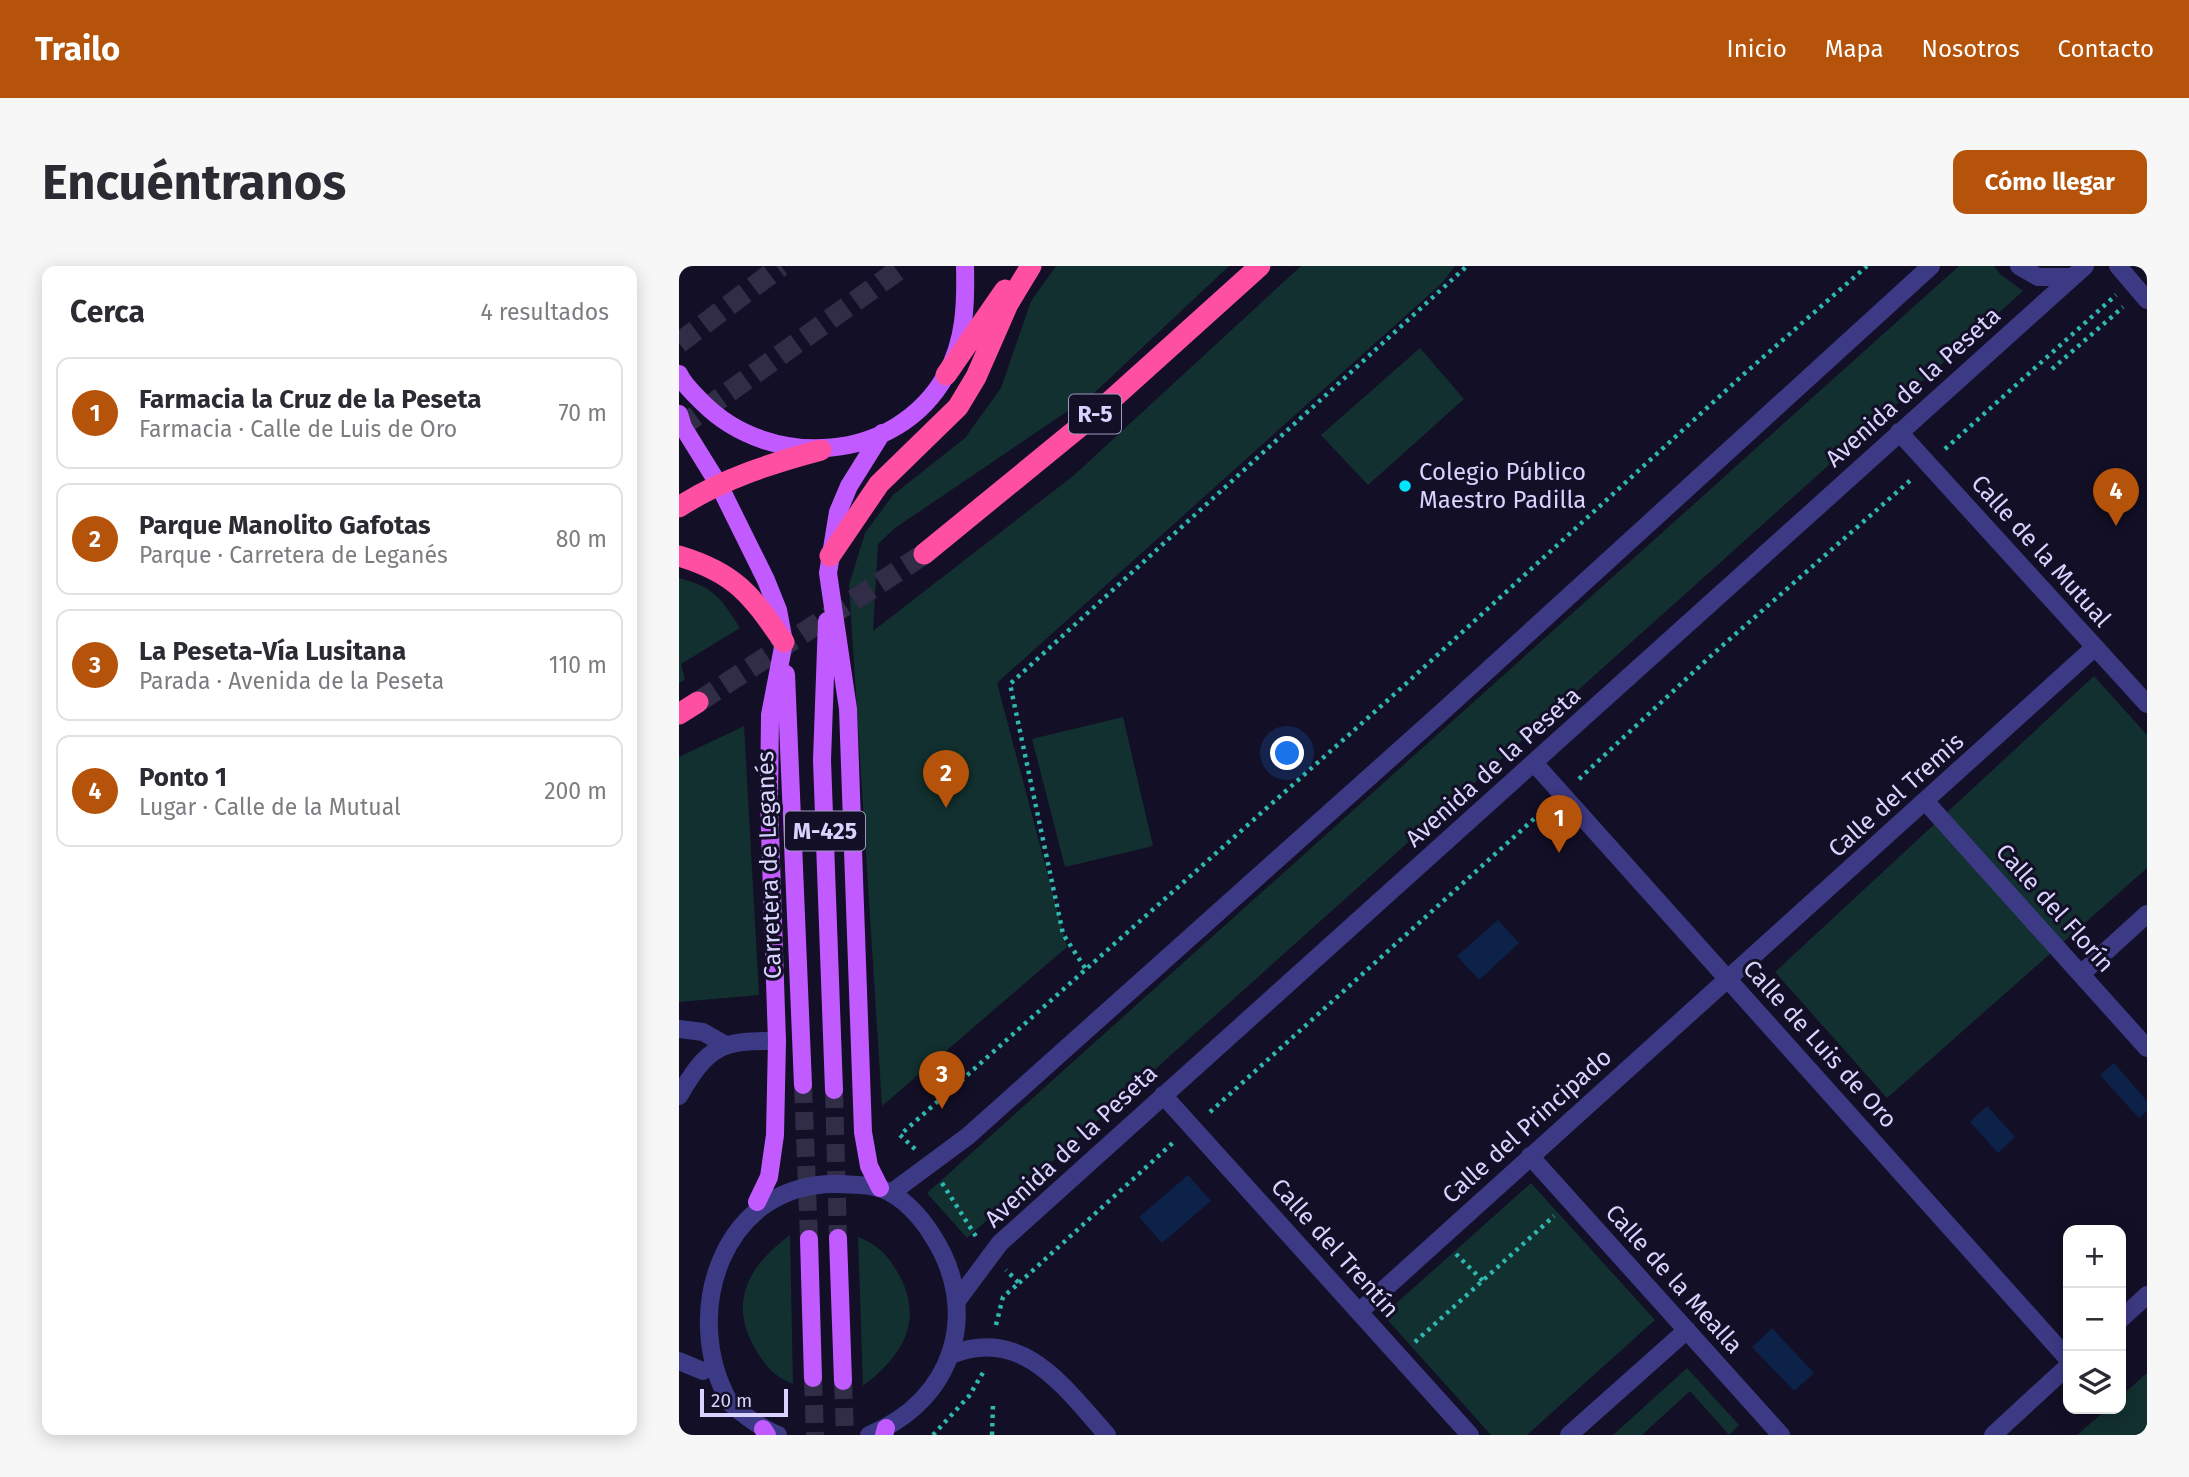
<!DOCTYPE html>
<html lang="es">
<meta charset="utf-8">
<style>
:root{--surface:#fff;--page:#f7f7f7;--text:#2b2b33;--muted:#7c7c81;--line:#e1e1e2;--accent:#b45309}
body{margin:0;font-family:"Fira Sans",sans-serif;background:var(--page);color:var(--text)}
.controls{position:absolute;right:21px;bottom:21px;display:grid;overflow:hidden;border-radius:14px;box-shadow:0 4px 18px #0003}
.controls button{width:63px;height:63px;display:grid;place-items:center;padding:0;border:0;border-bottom:2px solid var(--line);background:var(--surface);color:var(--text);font:35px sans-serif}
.scale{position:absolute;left:21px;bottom:18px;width:88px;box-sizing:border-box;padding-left:7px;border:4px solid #d9d4ff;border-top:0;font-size:19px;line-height:24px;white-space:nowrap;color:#d9d4ff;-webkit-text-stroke:5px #130f26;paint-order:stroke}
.you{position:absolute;left:609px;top:488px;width:24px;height:24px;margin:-18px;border:5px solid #fff;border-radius:50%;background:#1a73e8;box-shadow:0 0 0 10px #1a73e833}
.badge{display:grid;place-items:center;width:46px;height:46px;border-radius:50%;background:var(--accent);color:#fff;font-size:23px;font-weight:700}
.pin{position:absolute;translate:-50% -58px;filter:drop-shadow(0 2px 4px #0008)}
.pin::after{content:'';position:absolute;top:37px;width:24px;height:21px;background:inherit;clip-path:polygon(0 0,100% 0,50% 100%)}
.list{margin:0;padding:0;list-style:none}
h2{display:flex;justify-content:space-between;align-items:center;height:91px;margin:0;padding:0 28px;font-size:30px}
h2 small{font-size:23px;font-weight:400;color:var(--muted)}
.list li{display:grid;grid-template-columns:46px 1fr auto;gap:21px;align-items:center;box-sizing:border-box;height:112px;margin:0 14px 14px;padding:0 14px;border:2px solid var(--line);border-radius:14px}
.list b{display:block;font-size:26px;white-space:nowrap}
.list p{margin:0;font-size:23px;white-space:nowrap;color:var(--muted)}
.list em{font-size:23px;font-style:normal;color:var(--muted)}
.icon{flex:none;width:38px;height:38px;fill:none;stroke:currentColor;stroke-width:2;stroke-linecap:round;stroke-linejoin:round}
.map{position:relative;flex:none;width:1468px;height:1169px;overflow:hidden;border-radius:14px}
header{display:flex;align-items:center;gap:42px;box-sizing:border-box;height:98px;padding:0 35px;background:var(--accent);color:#fff}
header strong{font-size:33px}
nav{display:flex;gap:38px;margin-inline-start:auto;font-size:24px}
.intro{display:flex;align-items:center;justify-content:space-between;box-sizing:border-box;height:168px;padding:0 42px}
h1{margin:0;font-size:49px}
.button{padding:18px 32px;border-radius:14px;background:var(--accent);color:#fff;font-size:24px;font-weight:700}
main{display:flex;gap:42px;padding:0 42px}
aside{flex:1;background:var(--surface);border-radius:14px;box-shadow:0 4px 18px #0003}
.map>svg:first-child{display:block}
.green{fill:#12302f}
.water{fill:#0c2248}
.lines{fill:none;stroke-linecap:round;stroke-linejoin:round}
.major-tunnel{stroke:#312d47;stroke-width:18;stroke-dasharray:18 9;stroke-linecap:butt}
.highway-tunnel{stroke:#312d47;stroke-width:21;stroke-dasharray:21 10;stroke-linecap:butt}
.path{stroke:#2fb8b0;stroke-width:4.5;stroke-dasharray:3.5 5;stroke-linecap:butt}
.minor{stroke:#3d3a85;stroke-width:18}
.major{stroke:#c25bff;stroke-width:18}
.highway{stroke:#ff4fa3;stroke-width:21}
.poi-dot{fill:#00e5ff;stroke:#130f26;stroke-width:2.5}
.labels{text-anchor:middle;stroke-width:6;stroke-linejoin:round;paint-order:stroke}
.shield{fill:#130f26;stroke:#9e99be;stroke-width:2}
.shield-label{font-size:23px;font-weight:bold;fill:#d9d4ff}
.street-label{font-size:24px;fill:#d9d4ff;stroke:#130f26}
.poi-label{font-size:24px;fill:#d9d4ff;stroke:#130f26;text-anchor:start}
</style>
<header>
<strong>Trailo</strong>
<nav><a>Inicio</a><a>Mapa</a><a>Nosotros</a><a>Contacto</a></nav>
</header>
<div class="intro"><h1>Encuéntranos</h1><a class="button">Cómo llegar</a></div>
<main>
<aside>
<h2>Cerca<small>4 resultados</small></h2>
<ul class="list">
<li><span class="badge">1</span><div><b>Farmacia la Cruz de la Peseta</b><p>Farmacia · Calle de Luis de Oro</p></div><em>70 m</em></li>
<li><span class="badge">2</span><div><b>Parque Manolito Gafotas</b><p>Parque · Carretera de Leganés</p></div><em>80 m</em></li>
<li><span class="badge">3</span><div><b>La Peseta-Vía Lusitana</b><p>Parada · Avenida de la Peseta</p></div><em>110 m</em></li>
<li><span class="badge">4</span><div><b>Ponto 1</b><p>Lugar · Calle de la Mutual</p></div><em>200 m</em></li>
</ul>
</aside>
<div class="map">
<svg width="1468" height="1169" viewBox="0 0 1468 1169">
<rect width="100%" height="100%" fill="#130f26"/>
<path class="green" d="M377 0H550L414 128 216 262 199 278 194 365 394 210 622 0H776L763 17 318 417 388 681 203 840 170 319 186 267 214 229 286 172 322 122 352 35Z
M1280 0H1315L1321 8 1344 25 288 972 248 927Z
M741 82 785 133 689 219 642 169Z
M0 312C35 321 42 332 61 362L2 398 6 414 0 417Z
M1415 410 1468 469V602L1208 832 1096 706Z
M444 451 474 580 386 601 353 473Z
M65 460 80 729 0 736V491Z
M852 917 976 1054 848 1169H812L704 1049Z
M111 969 114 1118C96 1111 88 1102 78 1086 48 1037 69 1000 111 969Z
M179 971C197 978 206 986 216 1002 247 1051 226 1088 184 1120Z
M1008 1102 1060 1159 1050 1169 1011 1125 963 1169H934Z
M1468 1107V1169H1398L1428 1143H1442V1130Z"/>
<path class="water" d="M819 654 840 677 800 714 778 690Z
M1435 797 1468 835V845L1460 852 1421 809Z
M1308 840 1336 871 1319 887 1291 856Z
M509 909 532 935 483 977 460 951Z
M1093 1062 1135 1107 1115 1125 1073 1081Z"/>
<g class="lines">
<path class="major-tunnel" d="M124 819 130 973
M155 824 159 972
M134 1112 136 1169
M164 1115 166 1169"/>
<path class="highway-tunnel" d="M0 77 102 0
M0 162 225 0
M19 436 245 288"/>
<path class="path" d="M1373 103 1444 41
M1266 183 1437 29
M900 513 1035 387 1234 212
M406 702 384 668 331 418 788 0
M531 846 867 542
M236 883 221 869 719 425 1065 108 1188 0
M263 917 298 972
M777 988 804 1015
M340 1017 497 874
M317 1059 324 1031 340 1017 327 1004
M736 1076 875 950
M254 1169 290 1130 305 1105
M313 1169 314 1139"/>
<path class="minor" d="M1340 0 1359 11H1393
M1439 0 1468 34
M1220 166 1468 438
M856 498 1389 1093
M1247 536 1468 782
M1402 708 1468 648
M0 763 24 766 45 778
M484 829 791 1169
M0 830C29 780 42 774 98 775
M851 890 1102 1169
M212 927 289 870 762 447 1252 0
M277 1036 321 977 1406 0
M681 1045 1416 381
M1442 1053 1468 1029
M272 1089C343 1059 386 1122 428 1169
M0 1095 24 1105
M99 1169C81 1162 66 1150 51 1137 0 1049 43 914 161 918 174 919 190 918 203 923 223 930 242 951 253 969 303 1045 275 1135 190 1169
M890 1169 1008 1064
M1314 1169 1389 1100"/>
<path class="major" d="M0 108C5 119 15 128 24 137 92 205 218 197 267 109 286 75 287 38 286 0
M0 148 4 161 40 219 87 314 99 344 105 376 91 449 90 535 98 775 96 869 90 911 78 936
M148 355 143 494 155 824
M107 408 124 819
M201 922 190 900 184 866 169 443 149 307 159 246 170 220 203 167
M159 972 164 1115
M130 973 134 1112
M84 1163 88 1169
M205 1169 207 1162"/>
<path class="highway" d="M267 109 326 24
M0 241C43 213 93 197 142 184
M245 288 420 145 581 0
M0 290C57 307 72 329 105 376
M151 290 200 218 279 141 297 111 329 38 352 0
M0 448 19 436"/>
</g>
<circle class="poi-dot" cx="726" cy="220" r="7"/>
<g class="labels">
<g class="shield">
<rect x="390" y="128.5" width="52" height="39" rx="5"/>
<rect x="106" y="545.5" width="80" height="39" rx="5"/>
</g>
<g class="shield-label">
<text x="416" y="156">R-5</text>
<text x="146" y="573">M-425</text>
</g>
<g class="street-label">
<text transform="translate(1234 121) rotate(-42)" y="8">Avenida de la Peseta</text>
<text transform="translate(1362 285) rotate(48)" y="8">Calle de la Mutual</text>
<text transform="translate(814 501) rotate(-42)" y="8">Avenida de la Peseta</text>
<text transform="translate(1217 529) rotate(-42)" y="8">Calle del Tremis</text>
<text transform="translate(90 599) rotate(-92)" y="8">Carretera de Leganés</text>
<text transform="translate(1376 642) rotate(48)" y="8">Calle del Florín</text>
<text transform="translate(1141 778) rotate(48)" y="8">Calle de Luis de Oro</text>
<text transform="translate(848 860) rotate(-42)" y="8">Calle del Principado</text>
<text transform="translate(392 880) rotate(-43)" y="8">Avenida de la Peseta</text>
<text transform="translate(656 982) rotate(48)" y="8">Calle del Trentín</text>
<text transform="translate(995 1013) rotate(48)" y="8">Calle de la Mealla</text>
</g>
<g class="poi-label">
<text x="740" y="214">Colegio Público<tspan x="740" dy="28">Maestro Padilla</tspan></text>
</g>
</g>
</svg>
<div class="controls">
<button>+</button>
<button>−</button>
<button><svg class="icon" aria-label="layers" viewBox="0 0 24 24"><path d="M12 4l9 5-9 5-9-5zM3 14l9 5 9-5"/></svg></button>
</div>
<div class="scale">20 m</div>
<div class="you"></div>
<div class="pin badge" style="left:880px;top:587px">1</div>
<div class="pin badge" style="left:267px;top:542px">2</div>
<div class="pin badge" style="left:263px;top:843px">3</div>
<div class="pin badge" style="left:1437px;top:260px">4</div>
</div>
</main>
